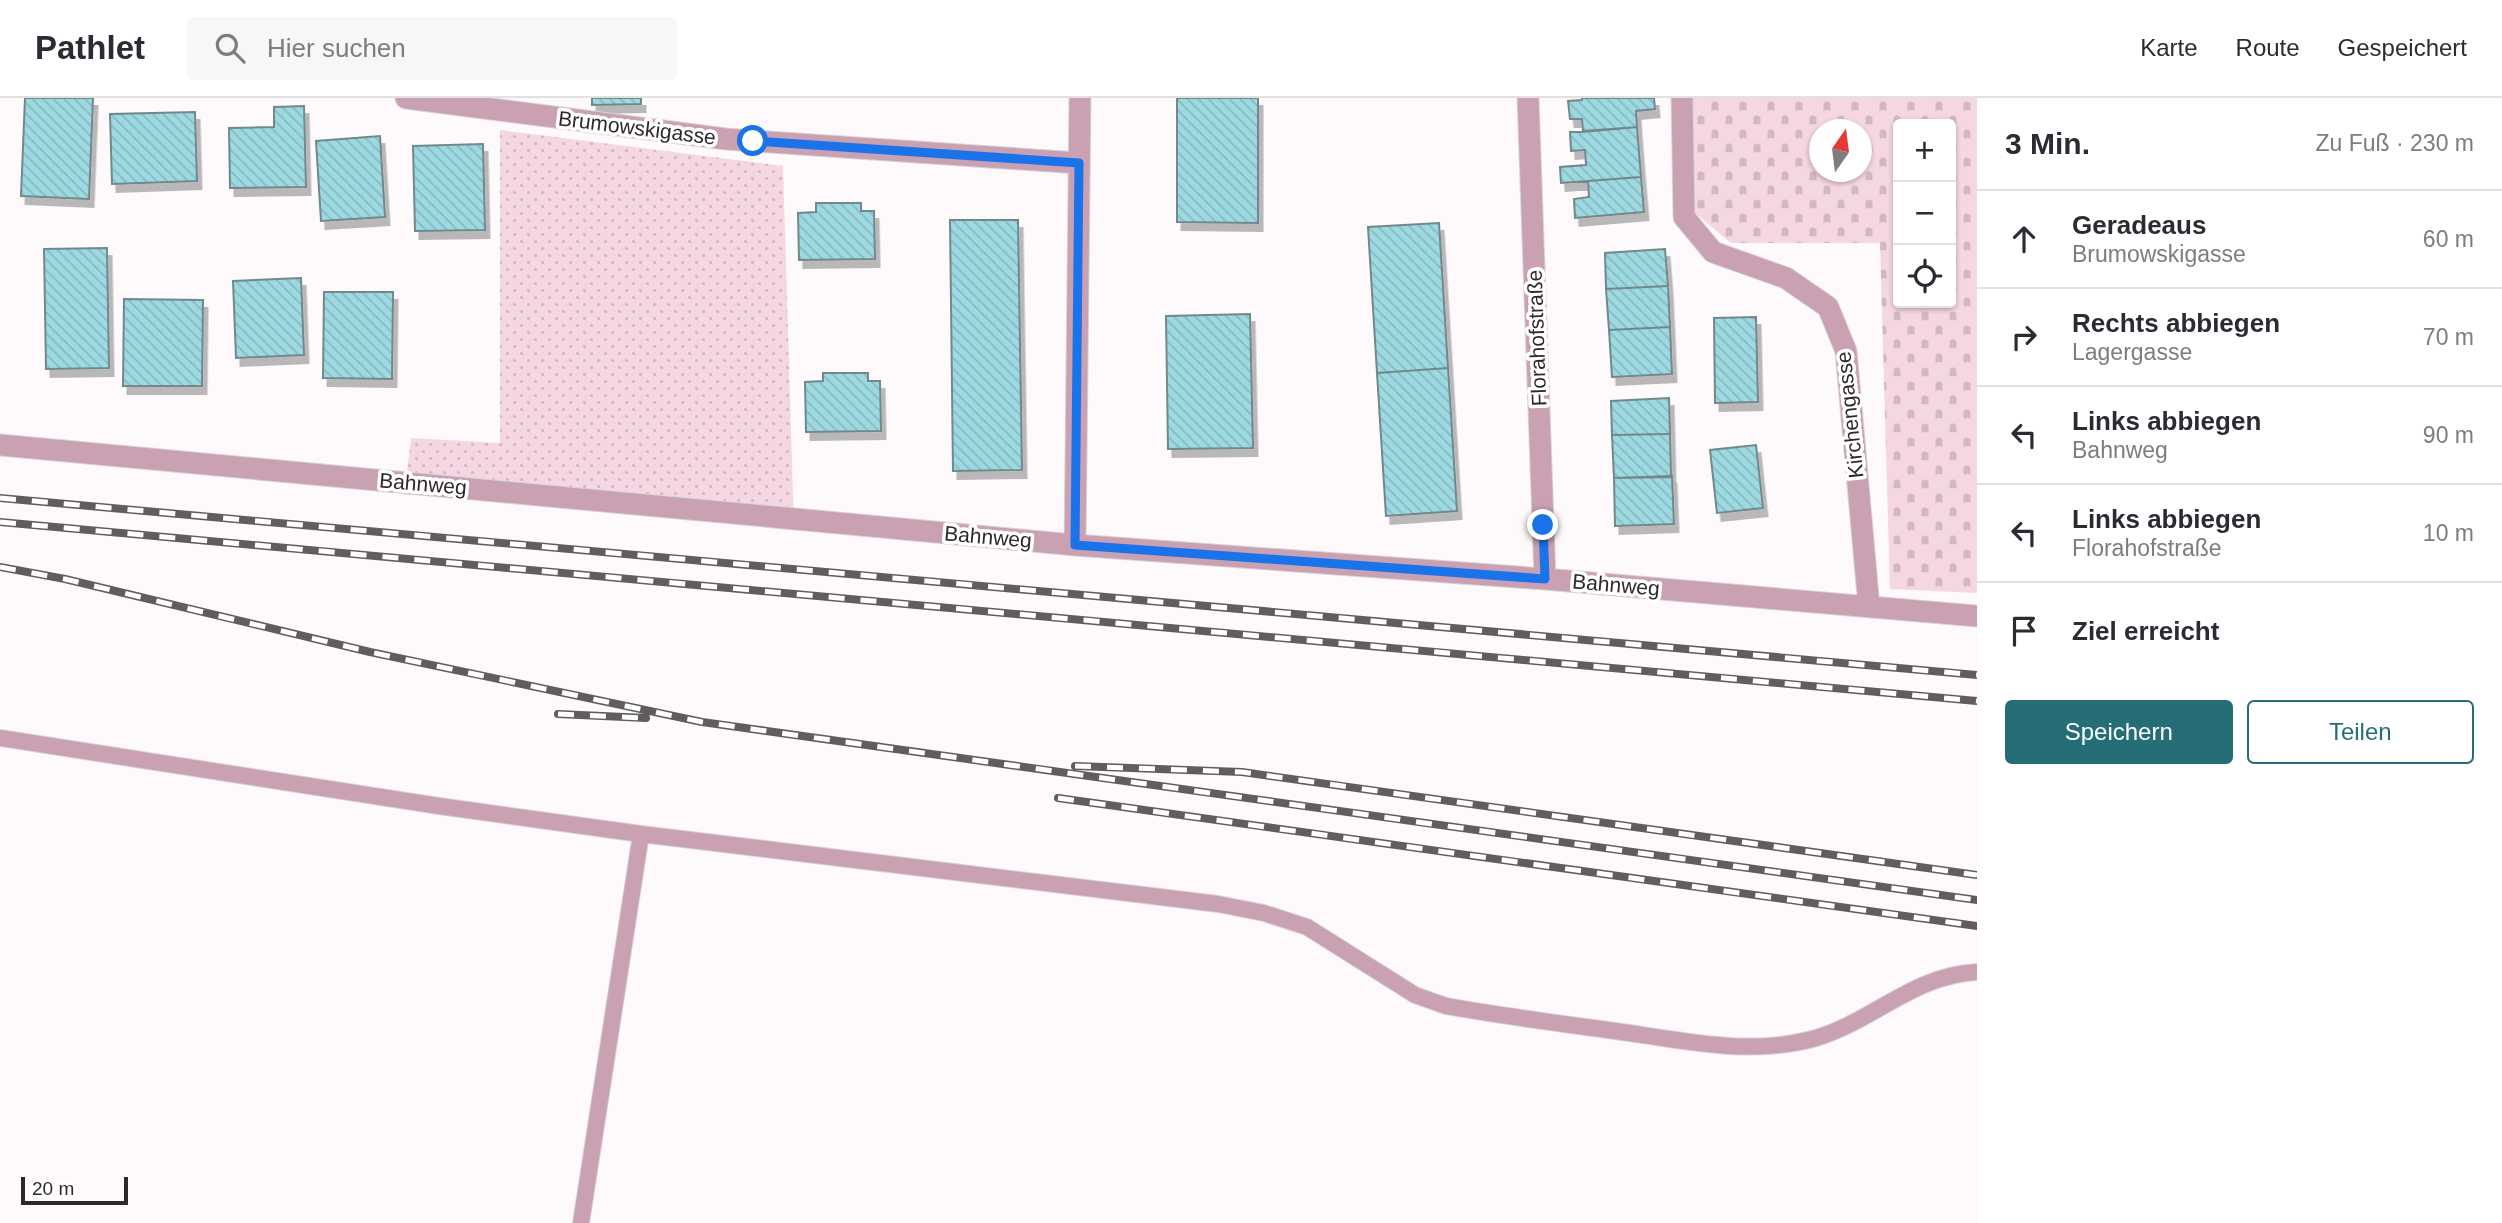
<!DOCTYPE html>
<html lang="de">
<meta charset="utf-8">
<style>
:root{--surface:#fff;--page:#f7f7f7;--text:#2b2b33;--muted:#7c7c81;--line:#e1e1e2;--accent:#256e77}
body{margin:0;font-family:Helvetica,sans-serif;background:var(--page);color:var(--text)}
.controls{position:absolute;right:21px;top:21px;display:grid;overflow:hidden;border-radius:7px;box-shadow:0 2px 5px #0004}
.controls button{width:63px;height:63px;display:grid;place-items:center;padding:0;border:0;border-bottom:2px solid var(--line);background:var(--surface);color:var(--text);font:35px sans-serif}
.compass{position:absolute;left:1809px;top:21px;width:63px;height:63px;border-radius:50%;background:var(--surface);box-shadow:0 2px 5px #0004;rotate:14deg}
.scale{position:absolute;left:21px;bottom:18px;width:107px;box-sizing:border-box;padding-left:7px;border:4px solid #2f282b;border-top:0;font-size:19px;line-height:24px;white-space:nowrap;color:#2f282b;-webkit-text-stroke:5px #fff;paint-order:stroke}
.stop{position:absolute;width:21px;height:21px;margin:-16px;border:5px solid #1a73e8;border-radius:50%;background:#fff}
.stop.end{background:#1a73e8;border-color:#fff;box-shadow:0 2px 7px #0008}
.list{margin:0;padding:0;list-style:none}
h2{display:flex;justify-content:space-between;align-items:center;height:91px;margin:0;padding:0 28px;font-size:30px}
h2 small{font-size:23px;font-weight:400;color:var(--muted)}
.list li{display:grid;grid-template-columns:46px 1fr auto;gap:21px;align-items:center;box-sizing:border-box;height:98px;padding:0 28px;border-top:2px solid var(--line)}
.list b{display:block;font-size:26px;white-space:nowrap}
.list p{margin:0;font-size:23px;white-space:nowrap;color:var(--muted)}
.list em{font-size:23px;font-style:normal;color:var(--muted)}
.actions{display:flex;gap:14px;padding:21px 28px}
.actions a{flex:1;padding:16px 0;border:2px solid var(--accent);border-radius:7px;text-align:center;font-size:24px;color:var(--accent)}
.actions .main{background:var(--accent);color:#fff}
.icon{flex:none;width:38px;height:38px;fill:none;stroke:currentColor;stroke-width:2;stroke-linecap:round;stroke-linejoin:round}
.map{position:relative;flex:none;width:1977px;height:1125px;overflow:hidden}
header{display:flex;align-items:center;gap:42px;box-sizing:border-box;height:98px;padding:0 35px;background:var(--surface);border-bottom:2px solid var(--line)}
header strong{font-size:33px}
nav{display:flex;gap:38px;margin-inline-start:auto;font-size:24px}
.search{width:490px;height:63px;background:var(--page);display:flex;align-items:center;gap:18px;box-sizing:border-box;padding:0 24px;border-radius:7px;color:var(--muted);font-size:26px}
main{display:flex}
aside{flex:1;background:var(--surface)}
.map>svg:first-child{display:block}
.grass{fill:url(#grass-dots)}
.cemetery{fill:url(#cemetery-stones);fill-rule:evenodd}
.building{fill:url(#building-back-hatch);stroke:#72888b;stroke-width:2;filter:url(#shadow)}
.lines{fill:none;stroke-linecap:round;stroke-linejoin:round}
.lane-casing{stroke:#d9d4d6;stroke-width:18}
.street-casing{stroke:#d9d4d6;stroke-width:23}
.lane{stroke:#caa1b3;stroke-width:16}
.street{stroke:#caa1b3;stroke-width:21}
.rail-casing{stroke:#625c5f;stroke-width:8}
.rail{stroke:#fff;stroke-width:5;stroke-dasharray:16;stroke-linecap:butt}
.route{stroke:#1a73e8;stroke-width:9}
.labels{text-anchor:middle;stroke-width:7;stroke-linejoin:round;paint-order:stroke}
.street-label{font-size:21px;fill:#2f282b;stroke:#fff}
</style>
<header>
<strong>Pathlet</strong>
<div class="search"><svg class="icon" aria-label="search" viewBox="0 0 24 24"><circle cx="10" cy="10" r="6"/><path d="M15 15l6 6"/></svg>Hier suchen</div>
<nav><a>Karte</a><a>Route</a><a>Gespeichert</a></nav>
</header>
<main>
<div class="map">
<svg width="1977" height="1125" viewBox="0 0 1977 1125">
<defs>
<pattern id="grass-dots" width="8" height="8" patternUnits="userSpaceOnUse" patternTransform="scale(1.75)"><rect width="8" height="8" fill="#f5d6e3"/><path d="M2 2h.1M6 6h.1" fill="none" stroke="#d2b8c3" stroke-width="1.8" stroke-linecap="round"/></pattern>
<pattern id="cemetery-stones" width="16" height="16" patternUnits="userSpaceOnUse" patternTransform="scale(1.75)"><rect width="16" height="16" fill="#f5d6e3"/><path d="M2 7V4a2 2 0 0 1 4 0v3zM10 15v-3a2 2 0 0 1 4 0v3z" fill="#d2b8c3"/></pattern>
<pattern id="building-back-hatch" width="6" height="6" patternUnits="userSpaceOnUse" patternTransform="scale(1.75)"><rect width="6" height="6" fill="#9dd9e1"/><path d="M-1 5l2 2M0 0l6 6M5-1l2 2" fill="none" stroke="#88bac1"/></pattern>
<filter id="shadow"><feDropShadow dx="4.5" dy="8" stdDeviation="0" flood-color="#0004"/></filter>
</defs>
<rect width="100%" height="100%" fill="#fefafc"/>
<path class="grass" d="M500 32 783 68 794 430 405 391 411 340 500 345Z"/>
<path class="cemetery" d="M1693 0H1977V495L1890 491 1880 145H1731L1695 115ZM1898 26H1951V205H1898ZM1820 32H1862V74H1820Z"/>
<path class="building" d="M25 0H93L89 101 21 98Z
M592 0H641V6L592 7Z
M1177 0H1258V125L1177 124Z
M1582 0H1654L1655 11 1636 13 1637 29 1583 34 1582 21H1570L1568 3 1582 2Z
M304 8 306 89 230 90 229 30 274 29V9Z
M195 14 197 83 112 86 110 16Z
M1637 29 1641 79 1561 85 1560 69 1586 67 1585 52 1571 53 1570 34Z
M380 38 385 119 321 123 316 43Z
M483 46 485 132 415 133 413 48Z
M1641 79 1644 114 1575 120 1574 101 1589 99 1588 83Z
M816 105H861V113H874L875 161 799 162 798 115 816 114Z
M950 122H1018L1022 372 953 373Z
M1439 125 1448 270 1377 275 1368 129Z
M107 150 109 270 46 271 44 151Z
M1665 151 1668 188 1606 191 1605 155Z
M301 180 304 257 236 260 233 183Z
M1668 188 1670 229 1609 232 1606 191Z
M324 194H393L392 281 323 280Z
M124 201 203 202 202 288H123Z
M1250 216 1253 350 1168 351 1166 218Z
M1756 219 1758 304 1715 305 1714 220Z
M1670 229 1672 276 1612 279 1609 232Z
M1448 270 1457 413 1386 418 1377 275Z
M823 275H868V283H880L881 333 806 334 805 284 823 283Z
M1669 300 1670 336 1612 337 1611 303Z
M1670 336 1671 379 1614 380 1612 337Z
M1756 347 1763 410 1717 415 1710 352Z
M1672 378 1674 426 1615 428 1614 380Z"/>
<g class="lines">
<g class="lane-casing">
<path id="lane" d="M0 640 439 708 641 736 1218 806 1264 815 1307 829 1415 897 1446 908C1502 918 1558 925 1615 933 1681 942 1750 959 1816 940 1873 923 1914 877 1977 874
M581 1125 641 736"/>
</g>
<g class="street-casing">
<path id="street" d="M406 0 726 41 1079 65
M1528 0 1545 481
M1682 0 1684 119 1713 154 1786 180 1828 209 1846 253 1869 509
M0 347 1075 447 1545 481 1977 518
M1075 447 1080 0"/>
</g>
<use href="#lane" class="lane"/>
<use href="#street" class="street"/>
<g class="rail-casing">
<path id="rail" d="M0 400 1977 577
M0 424 1977 603
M0 469 65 481 370 554 702 624 1977 802
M558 616 646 620
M1075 668 1242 674 1977 777
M1058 700 1977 828"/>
</g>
<use href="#rail" class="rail"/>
</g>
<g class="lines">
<path class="route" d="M753 43 1079 65 1075 447 1545 481 1543 427"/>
</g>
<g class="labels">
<g class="street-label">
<text transform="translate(637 30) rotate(7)" y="7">Brumowskigasse</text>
<text transform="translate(1537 240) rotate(-92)" y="7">Florahofstraße</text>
<text transform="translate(1850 317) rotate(-96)" y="7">Kirchengasse</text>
<text transform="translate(423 386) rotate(5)" y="7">Bahnweg</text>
<text transform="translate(988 439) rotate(5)" y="7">Bahnweg</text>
<text transform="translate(1616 487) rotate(5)" y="7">Bahnweg</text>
</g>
</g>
</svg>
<div class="controls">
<button>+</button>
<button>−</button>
<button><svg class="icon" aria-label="locate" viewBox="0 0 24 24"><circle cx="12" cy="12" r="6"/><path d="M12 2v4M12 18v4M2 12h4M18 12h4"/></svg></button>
</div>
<svg class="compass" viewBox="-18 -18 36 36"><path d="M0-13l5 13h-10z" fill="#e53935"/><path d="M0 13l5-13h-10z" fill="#7c7c81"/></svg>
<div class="scale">20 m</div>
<div class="stop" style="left:753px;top:43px"></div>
<div class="stop end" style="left:1543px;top:427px"></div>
</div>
<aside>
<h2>3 Min.<small>Zu Fuß · 230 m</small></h2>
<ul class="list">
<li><svg class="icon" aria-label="ahead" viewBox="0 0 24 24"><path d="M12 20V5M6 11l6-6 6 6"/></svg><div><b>Geradeaus</b><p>Brumowskigasse</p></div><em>60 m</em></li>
<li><svg class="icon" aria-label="right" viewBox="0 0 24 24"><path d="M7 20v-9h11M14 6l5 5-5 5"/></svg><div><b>Rechts abbiegen</b><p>Lagergasse</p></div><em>70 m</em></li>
<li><svg class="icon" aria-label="left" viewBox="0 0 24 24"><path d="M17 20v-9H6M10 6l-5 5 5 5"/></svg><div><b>Links abbiegen</b><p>Bahnweg</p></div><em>90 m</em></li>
<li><svg class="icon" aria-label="left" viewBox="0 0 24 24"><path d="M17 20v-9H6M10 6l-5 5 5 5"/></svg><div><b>Links abbiegen</b><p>Florahofstraße</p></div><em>10 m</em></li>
<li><svg class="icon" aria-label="arrive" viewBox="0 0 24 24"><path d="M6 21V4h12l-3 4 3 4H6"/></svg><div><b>Ziel erreicht</b></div></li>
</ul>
<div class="actions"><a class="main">Speichern</a><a>Teilen</a></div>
</aside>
</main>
